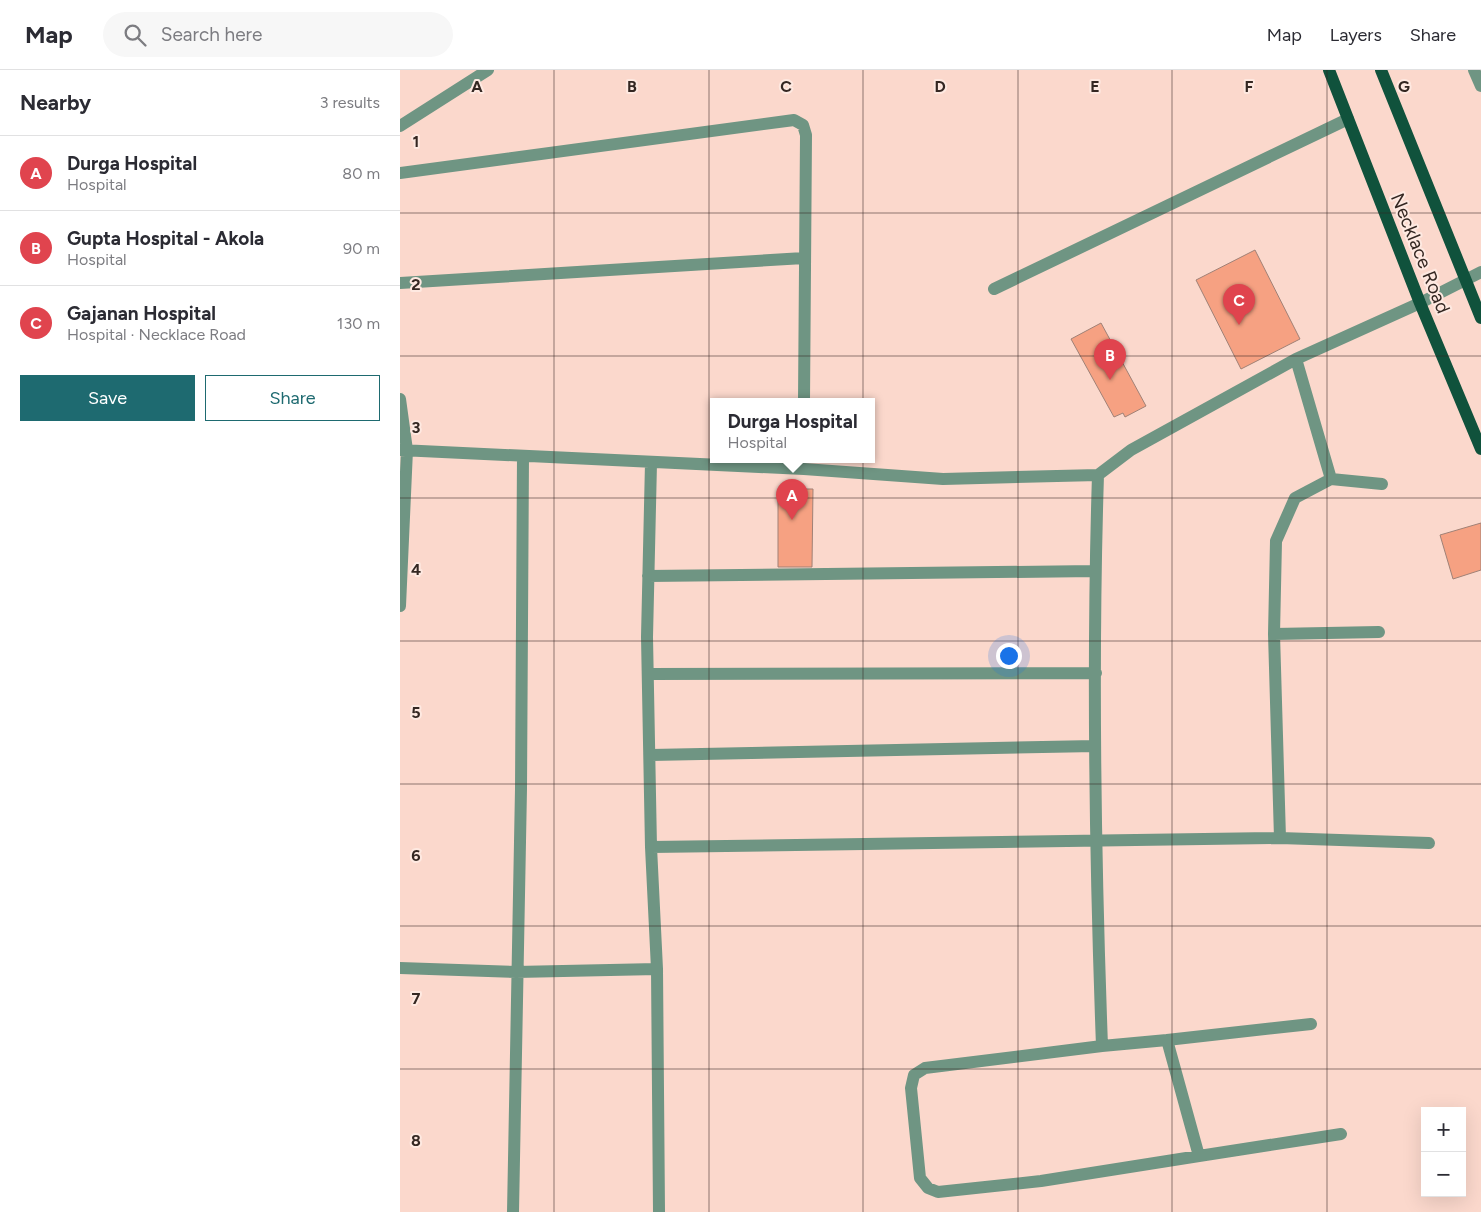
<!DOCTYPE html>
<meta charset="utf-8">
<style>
:root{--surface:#fff;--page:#f7f7f7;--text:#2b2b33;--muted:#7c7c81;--line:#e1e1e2;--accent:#1e6a70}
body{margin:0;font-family:Figtree,sans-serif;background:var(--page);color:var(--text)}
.controls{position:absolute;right:15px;bottom:15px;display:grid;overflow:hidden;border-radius:0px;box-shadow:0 5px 20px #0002}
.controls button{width:45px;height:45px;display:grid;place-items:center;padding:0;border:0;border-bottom:1px solid var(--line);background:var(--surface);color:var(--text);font:25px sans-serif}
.you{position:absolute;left:608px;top:585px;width:18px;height:18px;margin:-12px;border:4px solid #fff;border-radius:50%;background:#1a73e8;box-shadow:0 0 0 8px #1a73e833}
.badge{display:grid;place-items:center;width:32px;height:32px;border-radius:50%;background:var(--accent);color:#fff;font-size:16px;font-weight:700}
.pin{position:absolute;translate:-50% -41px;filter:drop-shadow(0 1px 2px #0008)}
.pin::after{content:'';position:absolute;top:26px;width:18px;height:15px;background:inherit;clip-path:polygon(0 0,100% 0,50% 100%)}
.popup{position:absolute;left:310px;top:328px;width:165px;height:65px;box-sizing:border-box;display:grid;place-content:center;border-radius:0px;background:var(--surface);filter:drop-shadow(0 1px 4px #0005);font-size:16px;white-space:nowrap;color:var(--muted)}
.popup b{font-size:19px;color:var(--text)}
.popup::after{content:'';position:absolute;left:50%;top:100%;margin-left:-10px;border:10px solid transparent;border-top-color:var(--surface)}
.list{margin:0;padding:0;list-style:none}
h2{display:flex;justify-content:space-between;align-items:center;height:65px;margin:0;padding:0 20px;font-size:21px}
h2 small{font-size:16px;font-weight:400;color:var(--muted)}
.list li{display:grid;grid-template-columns:32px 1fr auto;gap:15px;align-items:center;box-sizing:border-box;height:75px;padding:0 20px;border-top:1px solid var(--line)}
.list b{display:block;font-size:19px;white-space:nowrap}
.list p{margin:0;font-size:16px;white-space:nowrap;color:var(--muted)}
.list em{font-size:16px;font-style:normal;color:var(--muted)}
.actions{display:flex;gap:10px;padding:15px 20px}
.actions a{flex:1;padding:11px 0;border:1px solid var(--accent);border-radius:0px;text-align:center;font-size:18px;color:var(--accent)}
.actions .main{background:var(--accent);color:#fff}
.icon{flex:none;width:28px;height:28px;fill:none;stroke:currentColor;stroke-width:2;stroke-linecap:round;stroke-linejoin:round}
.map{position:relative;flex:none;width:1081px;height:1142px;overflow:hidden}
header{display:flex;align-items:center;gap:30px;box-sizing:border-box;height:70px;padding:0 25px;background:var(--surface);border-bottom:1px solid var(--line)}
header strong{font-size:24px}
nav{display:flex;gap:28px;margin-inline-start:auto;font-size:18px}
.search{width:350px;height:45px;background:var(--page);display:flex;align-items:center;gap:12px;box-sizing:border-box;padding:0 18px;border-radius:28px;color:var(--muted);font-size:19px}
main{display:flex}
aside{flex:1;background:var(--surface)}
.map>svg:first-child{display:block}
.building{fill:#f6a182;stroke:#a08176}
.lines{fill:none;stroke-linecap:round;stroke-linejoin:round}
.minor{stroke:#6f9583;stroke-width:12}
.major{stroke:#10523c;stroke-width:12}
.grid{fill:none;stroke:#342722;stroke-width:1;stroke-opacity:0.55}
.labels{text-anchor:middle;stroke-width:4;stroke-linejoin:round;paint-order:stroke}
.street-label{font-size:19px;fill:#342722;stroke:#fee9e1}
.grid-label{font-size:16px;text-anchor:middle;font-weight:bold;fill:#342722;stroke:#fee9e1;stroke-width:4;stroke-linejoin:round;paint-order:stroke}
</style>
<header>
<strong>Map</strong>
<div class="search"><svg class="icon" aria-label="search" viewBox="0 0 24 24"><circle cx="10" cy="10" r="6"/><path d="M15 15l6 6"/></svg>Search here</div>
<nav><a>Map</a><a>Layers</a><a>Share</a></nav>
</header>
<main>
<aside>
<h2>Nearby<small>3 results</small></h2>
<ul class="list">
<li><span class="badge" style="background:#e0444e">A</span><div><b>Durga Hospital</b><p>Hospital</p></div><em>80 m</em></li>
<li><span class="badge" style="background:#e0444e">B</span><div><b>Gupta Hospital - Akola</b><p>Hospital</p></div><em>90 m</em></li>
<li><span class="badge" style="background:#e0444e">C</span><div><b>Gajanan Hospital</b><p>Hospital · Necklace Road</p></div><em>130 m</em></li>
</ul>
<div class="actions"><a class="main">Save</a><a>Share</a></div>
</aside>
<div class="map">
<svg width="1081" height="1142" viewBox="0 0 1081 1142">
<rect width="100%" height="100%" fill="#fbd8cc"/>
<path class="building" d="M855 180 900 269 841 299 796 210Z
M701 253 746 336 725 347 723 343 714 347 671 269Z
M378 419H413L412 497H378Z
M1081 453V500L1053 509 1040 465Z"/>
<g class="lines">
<path class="minor" d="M1074 0 1081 16
M0 56 88 0
M0 103 394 50 403 55 406 65 404 331
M0 213 404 188
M594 219 948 49
M896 289 931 409
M0 329 7 380 0 536
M0 380 404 399 543 409 698 405 731 380 896 289 1020 233 1081 202
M251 393 247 567 251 777 257 899 259 1142
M698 405C692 595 695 786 702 976L767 970 799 1086 641 1111 538 1122 528 1118 520 1108 511 1018 514 1005 525 998 702 976
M248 506 695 501
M874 564 979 562
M249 604 696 603
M251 685 695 676
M880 768 874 564 876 471 895 428 931 409 982 414
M251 777 880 768 1029 773
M0 898 116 902 257 899
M767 970 911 954
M799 1086 941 1064
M113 1142 121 719 123 386"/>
<path class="major" d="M929 0 1020 233 1081 379
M981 0 1081 248"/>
</g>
<path class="grid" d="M154 0V1142M309 0V1142M463 0V1142M618 0V1142M772 0V1142M927 0V1142M0 143H1081M0 286H1081M0 428H1081M0 571H1081M0 714H1081M0 856H1081M0 999H1081"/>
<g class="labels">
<g class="street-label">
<text transform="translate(1021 183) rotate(68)" y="7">Necklace Road</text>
</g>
</g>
<g class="grid-label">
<text x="77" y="22">A</text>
<text x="232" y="22">B</text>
<text x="386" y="22">C</text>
<text x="540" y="22">D</text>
<text x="695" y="22">E</text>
<text x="849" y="22">F</text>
<text x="1004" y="22">G</text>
<text x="16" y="77">1</text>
<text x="16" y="220">2</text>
<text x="16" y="363">3</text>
<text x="16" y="505">4</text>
<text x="16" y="648">5</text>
<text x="16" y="791">6</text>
<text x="16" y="934">7</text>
<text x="16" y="1076">8</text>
</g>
</svg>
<div class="controls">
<button>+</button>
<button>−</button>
</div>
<div class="you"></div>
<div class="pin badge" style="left:392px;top:450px;background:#e0444e">A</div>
<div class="popup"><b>Durga Hospital</b>Hospital</div>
<div class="pin badge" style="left:710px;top:310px;background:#e0444e">B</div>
<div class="pin badge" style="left:839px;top:255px;background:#e0444e">C</div>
</div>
</main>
